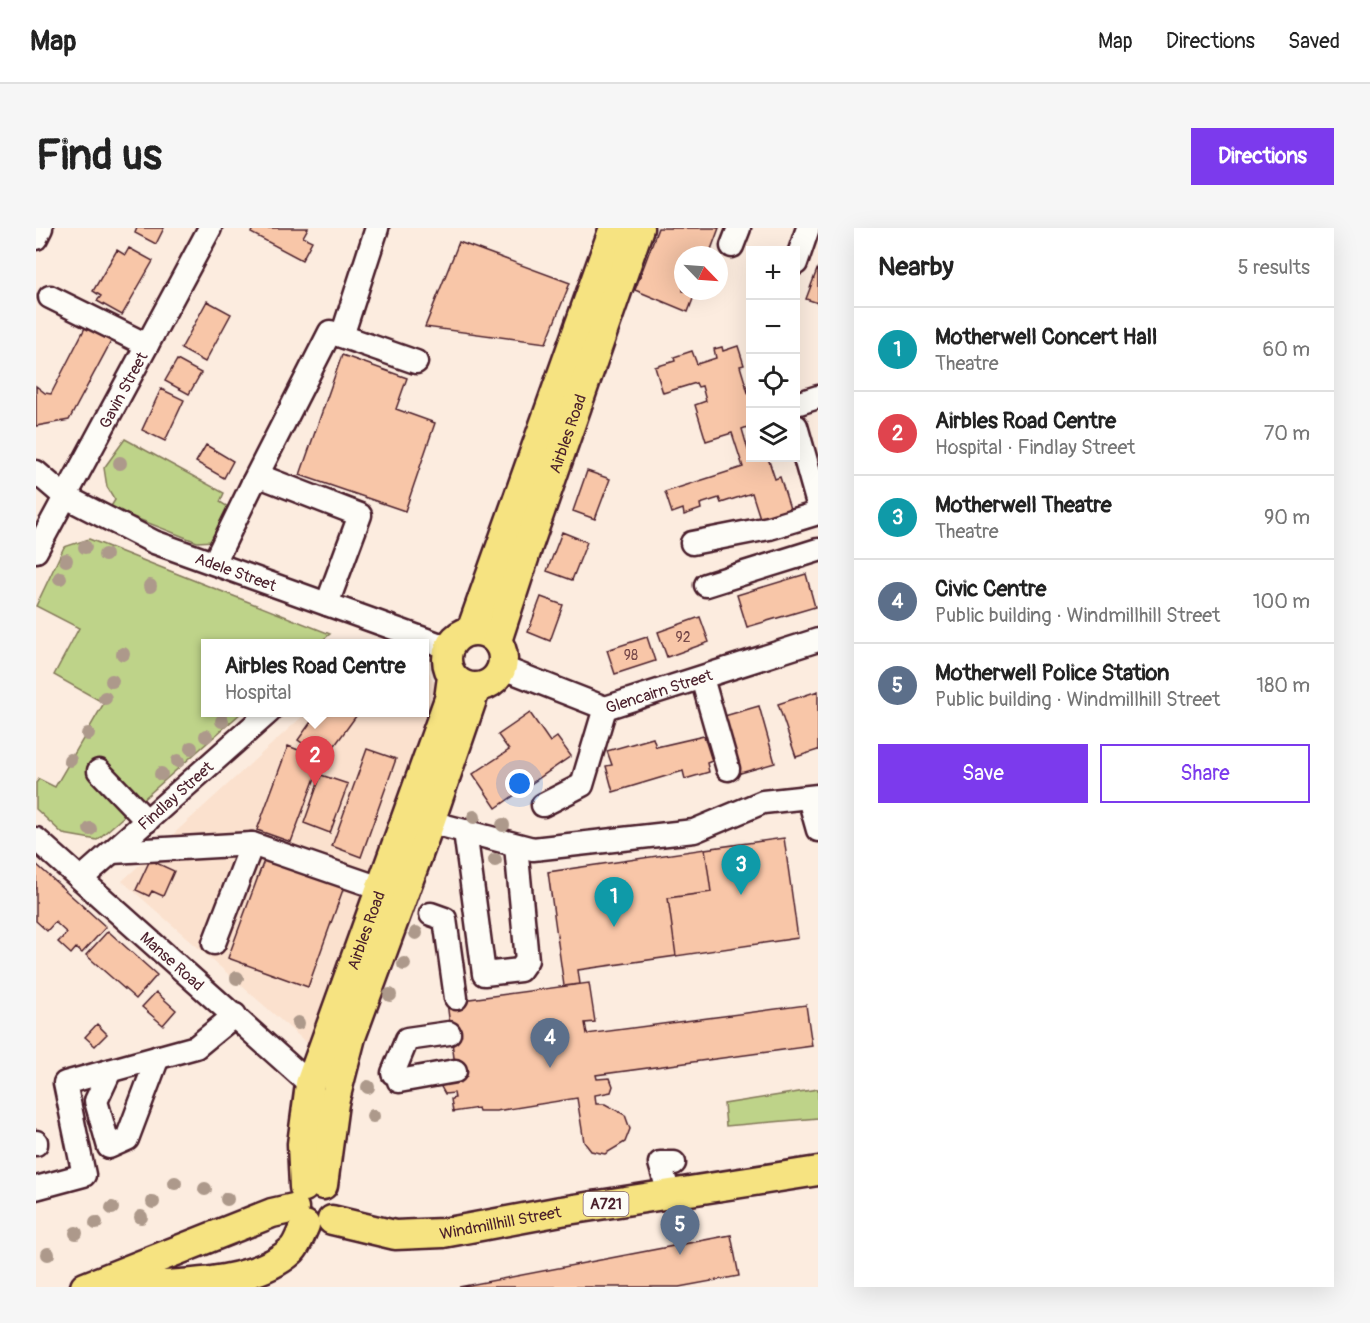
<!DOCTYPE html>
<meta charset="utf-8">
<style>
:root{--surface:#fff;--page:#f6f6f6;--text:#222;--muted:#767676;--line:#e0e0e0;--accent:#7c3aed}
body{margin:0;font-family:Pangolin,sans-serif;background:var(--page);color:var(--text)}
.controls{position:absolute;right:18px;top:18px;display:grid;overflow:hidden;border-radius:0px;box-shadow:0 6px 24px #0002}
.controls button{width:54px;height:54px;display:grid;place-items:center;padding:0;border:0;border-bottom:2px solid var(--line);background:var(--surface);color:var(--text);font:30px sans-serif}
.compass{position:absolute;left:638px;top:18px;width:54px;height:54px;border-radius:50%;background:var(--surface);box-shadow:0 6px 24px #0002;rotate:115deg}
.you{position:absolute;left:484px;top:556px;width:21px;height:21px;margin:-15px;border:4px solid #fff;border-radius:50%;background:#1a73e8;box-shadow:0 0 0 9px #1a73e833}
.badge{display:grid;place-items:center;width:39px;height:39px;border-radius:50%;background:var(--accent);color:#fff;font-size:20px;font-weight:700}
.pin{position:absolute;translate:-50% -50px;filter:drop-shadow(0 2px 3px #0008)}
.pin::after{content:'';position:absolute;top:32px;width:21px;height:18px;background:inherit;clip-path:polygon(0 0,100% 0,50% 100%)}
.popup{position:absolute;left:165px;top:411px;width:228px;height:78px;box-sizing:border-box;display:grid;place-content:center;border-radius:0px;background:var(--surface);filter:drop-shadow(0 2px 4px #0005);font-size:20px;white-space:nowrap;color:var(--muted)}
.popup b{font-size:22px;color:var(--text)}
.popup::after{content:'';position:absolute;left:50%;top:100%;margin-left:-12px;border:12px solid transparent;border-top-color:var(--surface)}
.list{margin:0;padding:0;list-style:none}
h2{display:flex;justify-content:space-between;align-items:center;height:78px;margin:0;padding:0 24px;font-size:26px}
h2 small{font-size:20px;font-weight:400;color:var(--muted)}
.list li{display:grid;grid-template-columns:39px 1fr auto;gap:18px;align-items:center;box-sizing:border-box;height:84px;padding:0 24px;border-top:2px solid var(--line)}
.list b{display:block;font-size:22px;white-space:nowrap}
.list p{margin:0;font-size:20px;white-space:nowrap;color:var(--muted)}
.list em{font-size:20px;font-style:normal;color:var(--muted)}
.actions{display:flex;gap:12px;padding:18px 24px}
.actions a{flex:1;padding:14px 0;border:2px solid var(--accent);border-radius:0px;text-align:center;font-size:21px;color:var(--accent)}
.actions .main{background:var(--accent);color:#fff}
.icon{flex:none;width:33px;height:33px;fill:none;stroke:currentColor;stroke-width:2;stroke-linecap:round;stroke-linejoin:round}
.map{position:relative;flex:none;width:782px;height:1059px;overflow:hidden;border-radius:0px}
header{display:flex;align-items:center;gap:36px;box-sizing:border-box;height:84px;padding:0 30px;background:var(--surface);border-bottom:2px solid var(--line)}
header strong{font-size:28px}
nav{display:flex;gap:33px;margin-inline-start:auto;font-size:21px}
.intro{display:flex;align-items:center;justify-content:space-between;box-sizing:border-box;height:144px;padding:0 36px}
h1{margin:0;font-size:42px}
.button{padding:15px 27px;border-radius:0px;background:var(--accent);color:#fff;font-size:21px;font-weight:700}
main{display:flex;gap:36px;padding:0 36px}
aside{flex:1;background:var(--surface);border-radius:0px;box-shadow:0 6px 24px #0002}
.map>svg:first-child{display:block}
.built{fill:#fbe1ce}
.green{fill:#bed389;stroke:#84795a;stroke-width:1.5}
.building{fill:#f8c6a8;stroke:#4a1f2b;stroke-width:1.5}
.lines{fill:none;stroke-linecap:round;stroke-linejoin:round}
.minor-casing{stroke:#4a1f2b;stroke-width:27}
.major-casing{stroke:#4a1f2b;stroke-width:33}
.minor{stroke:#fdfcf7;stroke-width:22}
.major{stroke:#f6e381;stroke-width:28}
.tree{fill:#ad998b}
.labels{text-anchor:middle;stroke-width:6;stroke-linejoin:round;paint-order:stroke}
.number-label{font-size:14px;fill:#76494a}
.shield{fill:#fdfcf7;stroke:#806168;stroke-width:1.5}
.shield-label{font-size:15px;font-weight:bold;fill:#4a1f2b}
.street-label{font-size:16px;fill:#4a1f2b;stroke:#fdfcf7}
</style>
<header>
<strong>Map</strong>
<nav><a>Map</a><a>Directions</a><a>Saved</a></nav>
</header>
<div class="intro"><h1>Find us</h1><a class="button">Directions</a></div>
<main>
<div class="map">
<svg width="782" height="1059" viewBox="0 0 782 1059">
<rect width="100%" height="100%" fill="#fcecdf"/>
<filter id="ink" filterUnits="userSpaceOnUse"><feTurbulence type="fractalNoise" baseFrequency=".0167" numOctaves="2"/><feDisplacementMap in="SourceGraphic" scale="12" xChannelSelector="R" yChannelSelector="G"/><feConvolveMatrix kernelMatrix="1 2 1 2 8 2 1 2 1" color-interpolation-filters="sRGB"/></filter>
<g filter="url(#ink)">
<path class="built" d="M389 437 403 463 272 816 86 653 270 485 388 484Z"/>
<path class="green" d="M89 211 188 265 184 274 197 282 178 313 161 314 74 280 79 272 71 259 68 240Z
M53 311 294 406 283 415 170 416V484L205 485 61 612 27 606 0 581V555L3 551 19 559 68 475 18 447 43 400 0 378 28 319Z
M782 861V890L690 898 688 876Z"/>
<path class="building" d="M101 0H128L120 16 99 5Z
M217 0H272L267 9 276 13 266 32 215 5Z
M622 0H683L673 27H647V63H660L652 84 599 62Z
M423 14 534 55 510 115 389 99Z
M93 20 117 33 86 87 61 73 65 68 57 63 81 22 89 27Z
M782 39V75L770 71Z
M171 73 195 86 169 134 145 121Z
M52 94 79 106 33 192 0 198V158L9 165 15 166Z
M702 118 708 137 704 138 714 171V198L706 201 712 222 714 221V230H732L739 251 744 249 755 284 734 291 733 287 724 290 716 265 685 275 683 270 664 276 665 281 648 287 647 281 636 285 629 264 707 239 696 205 670 213 659 177 670 173 666 158 662 159 660 155 627 165 619 139 639 133 638 129 656 123 661 136 680 130 678 121 686 119 687 123Z
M306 127 371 150 360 181 399 195 369 283 264 247Z
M141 132 165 145 153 166 129 153Z
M125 161 148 172 129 213 106 202Z
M170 217 197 233 188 250 160 234Z
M551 243 574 251 559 291 537 283Z
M526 304 551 314 536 352 511 343Z
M770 346 779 379 711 399 701 367Z
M505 369 527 377 514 413 492 404Z
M664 389 673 414 631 429 622 404Z
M611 409 619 433 579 446 571 422Z
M782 463V522L760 529 742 476Z
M723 478 739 535 701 546 685 489Z
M282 484H323L289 531 262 512Z
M494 485 514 514 521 509 535 528 460 580 437 546 473 522 462 507Z
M668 508 676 533 671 535 673 544 649 551 647 543 577 564 570 538 576 537 571 523 617 510 620 519Z
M252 518 286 531 255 614 221 602Z
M331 521 360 531 325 629 296 618Z
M285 547 312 556 294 605 268 595Z
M748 610 762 710 640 728 632 670 675 664 669 621Z
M669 621 675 664 632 670 640 728 542 742 544 756 528 758 512 644Z
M230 627 309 656 272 759 192 730Z
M114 632 138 643 127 668 116 663 113 668 100 662Z
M0 636 70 699 46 725 40 720 35 726 22 714 31 705 19 694 11 703 0 693Z
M72 703 121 747 100 771 50 727Z
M553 755 559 794 549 795 551 806 770 777 776 818 560 847 561 851 574 850 577 858 575 864 559 867 560 876H569L589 887 594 901 589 914 569 926 555 923 548 914 541 870 460 883H443L442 880 417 884 415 871 419 870 418 865 409 866 404 857 420 846 411 774Z
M120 764 140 782 127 797 106 779Z
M61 796 71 806 59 818 49 809Z
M695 1007 703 1048 643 1059H423Z"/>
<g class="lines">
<g class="minor-casing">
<g id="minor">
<path d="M0 10 5 0"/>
<path d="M696 18 703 0"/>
<path d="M760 35 772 0"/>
<path d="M14 69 111 117"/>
<path d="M306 108 341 0"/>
<path d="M760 176 782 169"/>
<path d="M760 198 782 276"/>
<path id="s1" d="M0 244 28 268 118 314 413 420"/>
<path d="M217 255 294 104 380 134"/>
<path d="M656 315 733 300 782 285"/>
<path id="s2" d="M0 323 174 0"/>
<path d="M178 335 217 255 226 249 324 287 291 376"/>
<path d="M670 357 782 322"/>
<path id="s3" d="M467 440 569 480 782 412"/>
<path d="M666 450 692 541"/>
<path d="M63 543 111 593"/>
<path d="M773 570 782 602"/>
<path d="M507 577 546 557 569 480"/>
<path d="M394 594 497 621 658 603 727 574 782 568"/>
<path d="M429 603 448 746 484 742 491 732 480 618"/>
<path id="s4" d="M0 611 274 856"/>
<path d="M76 624 216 616 344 660"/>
<path id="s5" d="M45 651 233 484"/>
<path d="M395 686 409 691 420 770"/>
<path d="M178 715 216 616"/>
<path d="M74 843 60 873 73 919 91 911 122 829"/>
<path d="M357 845 371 811 413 805"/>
<path d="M363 853 419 843"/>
<path d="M0 914V916"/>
<path d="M0 960 48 947 29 855 160 819 199 787"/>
<path d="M633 966 624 935H638"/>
</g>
</g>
<g class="major-casing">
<g id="major">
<circle cx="439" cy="431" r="28"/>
<path d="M435 403 578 0"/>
<path id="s6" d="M461 413 492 318 603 0"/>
<path d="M287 957 298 875 315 809 394 594 440 460"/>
<path id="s7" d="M268 959 266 916 274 856 413 471 416 449"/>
<path id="s8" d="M296 992 359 1007 407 1005 525 983 782 943"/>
<path d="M49 1059 236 985 258 980"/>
<path d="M85 1059C135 1056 217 1059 256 1022 262 1016 265 1005 269 997"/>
</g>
</g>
<use href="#minor" class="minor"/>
<use href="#major" class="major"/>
</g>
<g class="tree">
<circle cx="84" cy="235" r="7"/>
<circle cx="49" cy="319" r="7"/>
<circle cx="69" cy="327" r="7"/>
<circle cx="30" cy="332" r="7"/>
<circle cx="24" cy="350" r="7"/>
<circle cx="114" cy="358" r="7"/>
<circle cx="87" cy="426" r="7"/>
<circle cx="76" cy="453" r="7"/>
<circle cx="69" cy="470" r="7"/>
<circle cx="186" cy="493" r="7"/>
<circle cx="52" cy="506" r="7"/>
<circle cx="170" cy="508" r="7"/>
<circle cx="155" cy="520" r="7"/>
<circle cx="34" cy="532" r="7"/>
<circle cx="142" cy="533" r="7"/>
<circle cx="125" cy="546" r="7"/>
<circle cx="438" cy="589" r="7"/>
<circle cx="467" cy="597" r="7"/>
<circle cx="54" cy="601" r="7"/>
<circle cx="459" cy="632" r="7"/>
<circle cx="380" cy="705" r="7"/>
<circle cx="368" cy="736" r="7"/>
<circle cx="201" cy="750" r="7"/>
<circle cx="354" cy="767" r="7"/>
<circle cx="262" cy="795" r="7"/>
<circle cx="332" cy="859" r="7"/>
<circle cx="337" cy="888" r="7"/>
<circle cx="139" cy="955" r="7"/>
<circle cx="169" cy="961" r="7"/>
<circle cx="191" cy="971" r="7"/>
<circle cx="117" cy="974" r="7"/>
<circle cx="76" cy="980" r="7"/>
<circle cx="105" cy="989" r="7"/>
<circle cx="60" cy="995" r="7"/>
<circle cx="40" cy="1005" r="7"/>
<circle cx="12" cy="1026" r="7"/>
</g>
</g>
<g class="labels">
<g class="number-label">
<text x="647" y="414">92</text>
<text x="595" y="432">98</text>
</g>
<rect class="shield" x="547.5" y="964" width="45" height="24" rx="4.5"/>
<g class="shield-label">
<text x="570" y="981">A721</text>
</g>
<g class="street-label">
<text dy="6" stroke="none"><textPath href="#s2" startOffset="183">Gavin Street</textPath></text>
<text dy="6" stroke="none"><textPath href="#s6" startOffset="219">Airbles Road</textPath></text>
<text dy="6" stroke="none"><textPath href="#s1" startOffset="225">Adele Street</textPath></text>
<text dy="6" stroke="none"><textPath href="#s3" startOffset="166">Glencairn Street</textPath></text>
<text dy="6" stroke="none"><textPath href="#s5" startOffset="126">Findlay Street</textPath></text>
<text dy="6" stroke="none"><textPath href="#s7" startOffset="267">Airbles Road</textPath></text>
<text dy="6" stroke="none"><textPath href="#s4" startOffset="183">Manse Road</textPath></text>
<text dy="6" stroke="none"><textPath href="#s8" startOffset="171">Windmillhill Street</textPath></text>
</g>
</g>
</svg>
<div class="controls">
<button>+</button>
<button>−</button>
<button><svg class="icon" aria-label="locate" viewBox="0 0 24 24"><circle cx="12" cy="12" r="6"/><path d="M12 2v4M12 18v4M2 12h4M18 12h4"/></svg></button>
<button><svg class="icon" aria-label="layers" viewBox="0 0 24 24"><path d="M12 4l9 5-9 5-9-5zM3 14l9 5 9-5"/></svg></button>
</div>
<svg class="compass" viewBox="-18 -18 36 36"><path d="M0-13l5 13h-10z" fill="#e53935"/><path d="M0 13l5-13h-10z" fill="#767676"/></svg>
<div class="you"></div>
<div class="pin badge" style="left:578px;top:699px;background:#0f9aa8">1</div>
<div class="pin badge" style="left:279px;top:558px;background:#e0444e">2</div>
<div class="popup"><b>Airbles Road Centre</b>Hospital</div>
<div class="pin badge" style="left:705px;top:667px;background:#0f9aa8">3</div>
<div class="pin badge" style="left:514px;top:840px;background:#5c6f8a">4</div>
<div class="pin badge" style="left:644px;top:1027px;background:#5c6f8a">5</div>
</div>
<aside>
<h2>Nearby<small>5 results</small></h2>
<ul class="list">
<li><span class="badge" style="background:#0f9aa8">1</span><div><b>Motherwell Concert Hall</b><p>Theatre</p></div><em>60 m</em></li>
<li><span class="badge" style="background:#e0444e">2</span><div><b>Airbles Road Centre</b><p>Hospital · Findlay Street</p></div><em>70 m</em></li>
<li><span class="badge" style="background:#0f9aa8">3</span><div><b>Motherwell Theatre</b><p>Theatre</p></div><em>90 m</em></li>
<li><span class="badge" style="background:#5c6f8a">4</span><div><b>Civic Centre</b><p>Public building · Windmillhill Street</p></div><em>100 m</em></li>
<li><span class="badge" style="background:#5c6f8a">5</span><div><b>Motherwell Police Station</b><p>Public building · Windmillhill Street</p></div><em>180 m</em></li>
</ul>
<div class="actions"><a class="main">Save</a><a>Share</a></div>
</aside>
</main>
